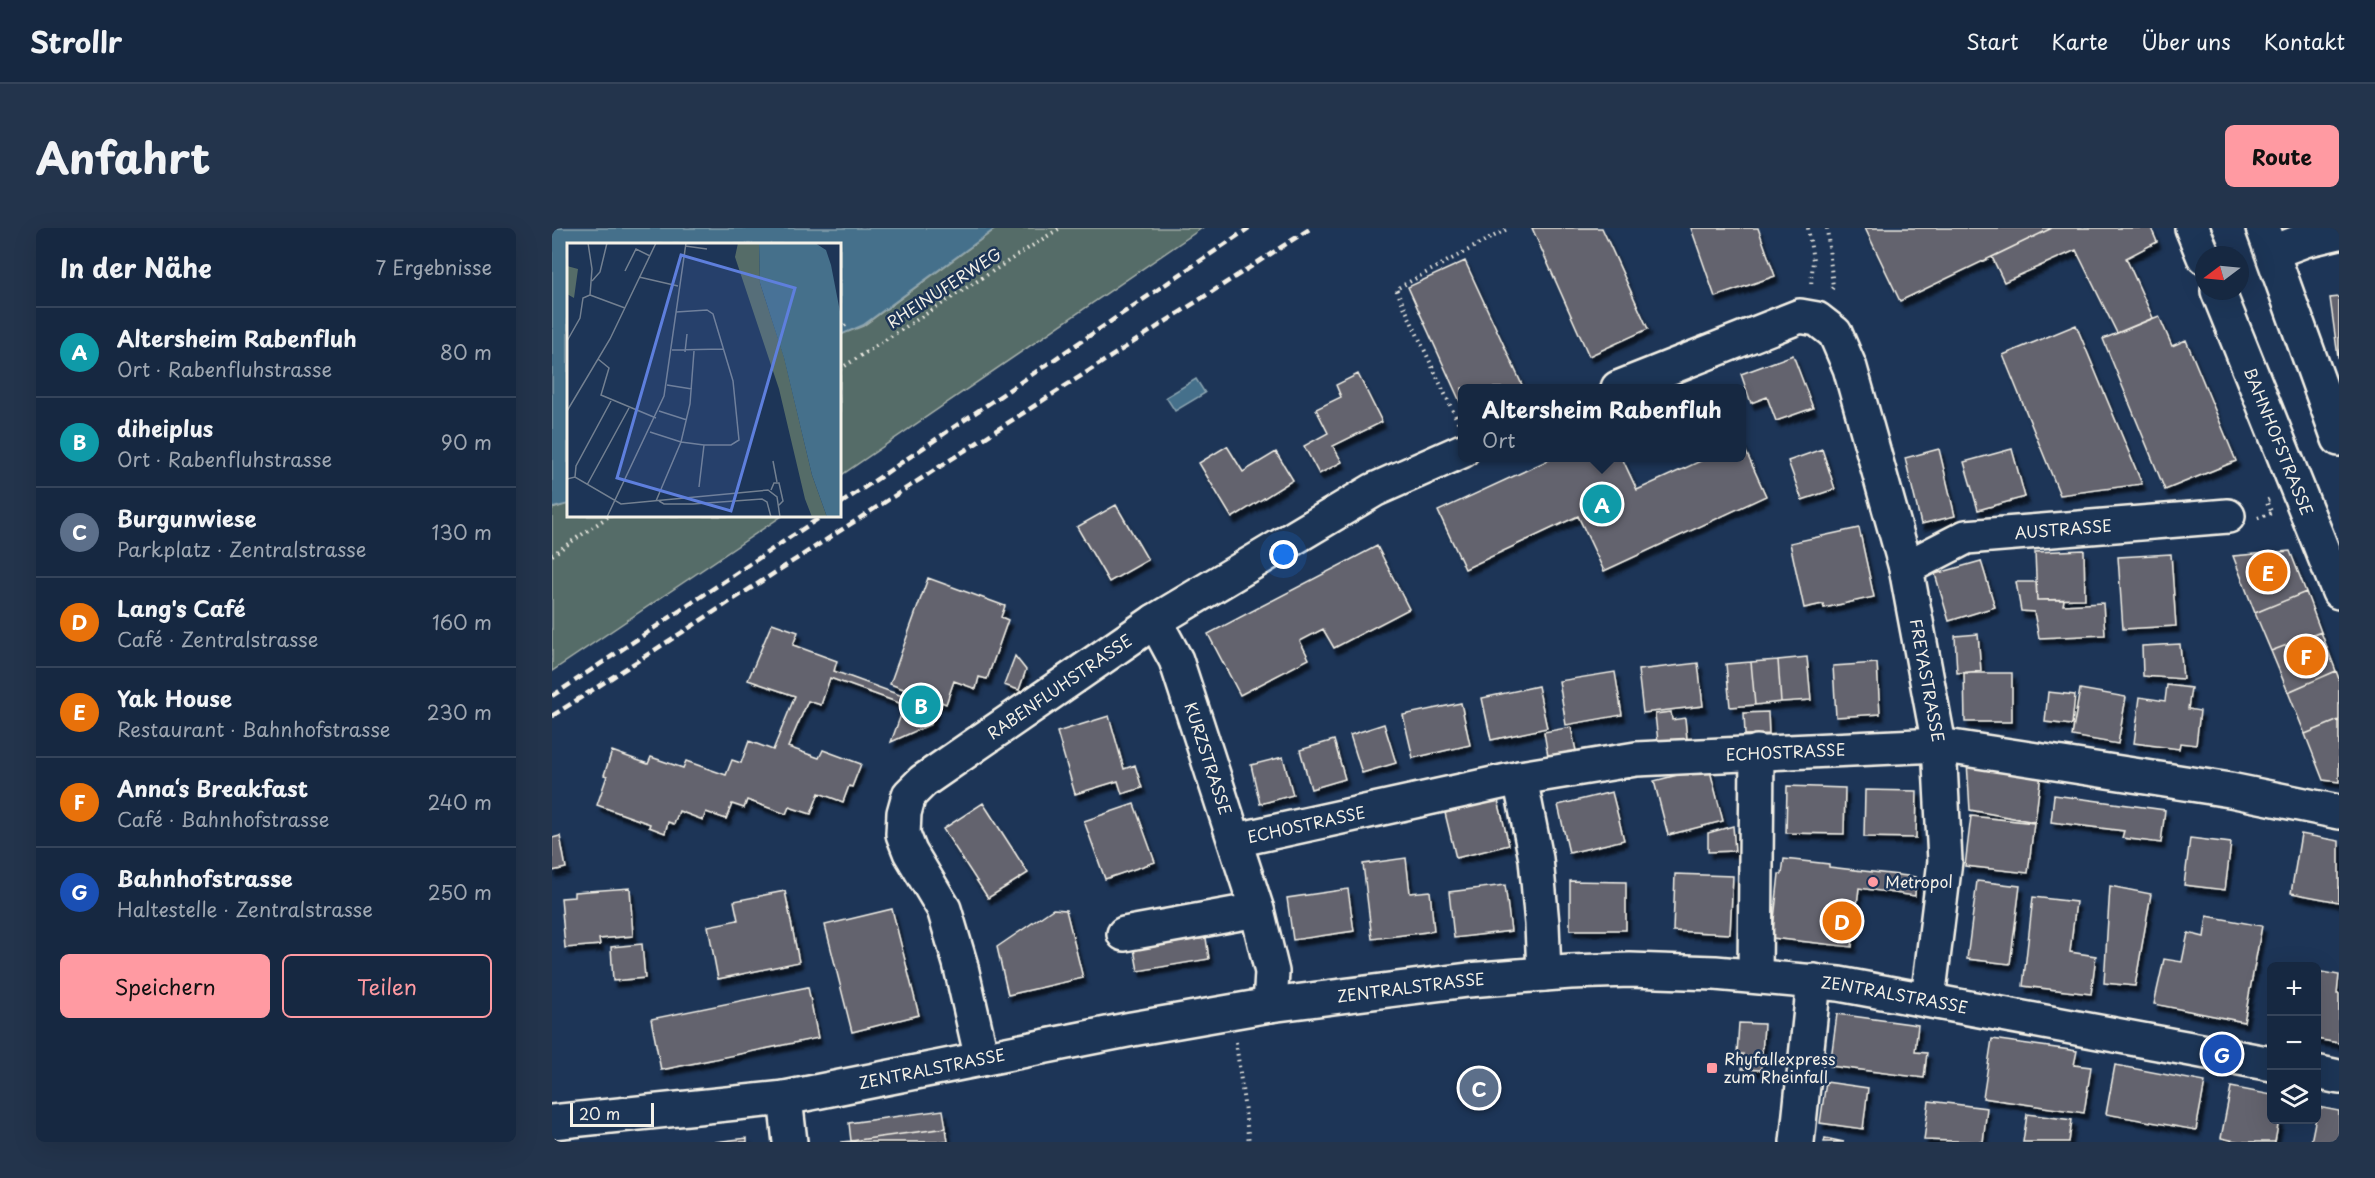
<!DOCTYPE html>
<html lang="de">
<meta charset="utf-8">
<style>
:root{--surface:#162841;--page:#23344c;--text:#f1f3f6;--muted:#9ea6b1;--line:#35445a;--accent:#ff9aa2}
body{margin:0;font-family:"Playpen Sans",sans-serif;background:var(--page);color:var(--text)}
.controls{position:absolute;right:18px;bottom:18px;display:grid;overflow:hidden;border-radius:9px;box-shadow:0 6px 24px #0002}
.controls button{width:54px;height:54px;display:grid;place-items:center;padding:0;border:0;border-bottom:2px solid var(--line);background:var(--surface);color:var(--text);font:30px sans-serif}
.compass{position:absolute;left:1643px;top:18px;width:54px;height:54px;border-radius:50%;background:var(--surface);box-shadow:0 6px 24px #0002;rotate:254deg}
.scale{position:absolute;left:18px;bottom:15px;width:84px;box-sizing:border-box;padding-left:6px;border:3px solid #f4f1e8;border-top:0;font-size:16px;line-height:21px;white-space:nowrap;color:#f4f1e8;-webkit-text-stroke:4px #1d3557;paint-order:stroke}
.you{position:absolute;left:732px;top:327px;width:21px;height:21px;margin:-15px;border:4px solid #fff;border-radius:50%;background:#1a73e8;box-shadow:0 0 0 9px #1a73e833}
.badge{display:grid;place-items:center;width:39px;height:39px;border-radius:50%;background:var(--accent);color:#fff;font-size:20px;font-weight:700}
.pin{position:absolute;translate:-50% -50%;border:3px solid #fff;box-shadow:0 2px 6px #0006}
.popup{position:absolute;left:906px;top:156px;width:288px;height:78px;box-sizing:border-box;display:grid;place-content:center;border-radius:9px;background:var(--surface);filter:drop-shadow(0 2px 4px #0005);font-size:20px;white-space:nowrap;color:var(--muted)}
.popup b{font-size:22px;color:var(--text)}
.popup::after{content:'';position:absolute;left:50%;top:100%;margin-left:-12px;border:12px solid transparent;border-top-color:var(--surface)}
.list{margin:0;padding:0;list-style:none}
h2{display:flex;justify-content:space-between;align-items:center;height:78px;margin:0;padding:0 24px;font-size:26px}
h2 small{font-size:20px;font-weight:400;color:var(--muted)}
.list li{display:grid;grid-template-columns:39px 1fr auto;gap:18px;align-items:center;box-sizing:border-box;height:90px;padding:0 24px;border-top:2px solid var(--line)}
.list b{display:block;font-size:22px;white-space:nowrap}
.list p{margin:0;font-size:20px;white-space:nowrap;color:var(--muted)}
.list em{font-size:20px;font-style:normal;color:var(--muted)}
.actions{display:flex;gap:12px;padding:18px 24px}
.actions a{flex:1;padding:14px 0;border:2px solid var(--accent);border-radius:9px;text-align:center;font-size:21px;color:var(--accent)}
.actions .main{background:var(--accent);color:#111}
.icon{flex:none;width:33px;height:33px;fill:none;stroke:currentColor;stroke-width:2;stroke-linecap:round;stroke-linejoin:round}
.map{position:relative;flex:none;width:1787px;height:914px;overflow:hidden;border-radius:9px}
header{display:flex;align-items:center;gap:36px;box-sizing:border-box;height:84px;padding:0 30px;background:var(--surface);border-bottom:2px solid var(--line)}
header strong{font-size:28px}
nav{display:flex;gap:33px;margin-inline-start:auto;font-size:21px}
.intro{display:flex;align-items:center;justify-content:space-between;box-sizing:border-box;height:144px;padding:0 36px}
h1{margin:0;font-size:42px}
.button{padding:15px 27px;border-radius:9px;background:var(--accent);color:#111;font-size:21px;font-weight:700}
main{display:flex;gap:36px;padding:0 36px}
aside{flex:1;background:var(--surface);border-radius:9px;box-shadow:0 6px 24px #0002}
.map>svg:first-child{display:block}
.green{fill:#556c68;stroke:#a4aea8;stroke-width:1.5}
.water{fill:#45708b;stroke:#8ba4b0;stroke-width:1.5}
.building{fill:#64646e;stroke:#f4f1e8;stroke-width:1.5;filter:url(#shadow)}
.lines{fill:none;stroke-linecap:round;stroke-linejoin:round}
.minor-casing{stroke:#f4f1e8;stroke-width:38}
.path{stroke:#f4f1e8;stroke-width:4;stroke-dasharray:1.5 4.5;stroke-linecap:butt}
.minor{stroke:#1d3557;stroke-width:33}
.rail{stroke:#f4f1e8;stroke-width:4.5;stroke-dasharray:9 4.5;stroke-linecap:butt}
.poi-dot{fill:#ff9aa2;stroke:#1d3557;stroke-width:2}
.labels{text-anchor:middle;stroke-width:5;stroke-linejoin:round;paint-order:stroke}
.street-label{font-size:16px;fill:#f4f1e8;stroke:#1d3557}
.poi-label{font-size:16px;fill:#f4f1e8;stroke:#1d3557;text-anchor:start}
.inset-road{fill:none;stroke:#738091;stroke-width:1.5}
.view{fill:#5e7fdd;fill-opacity:0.15;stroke:#5e7fdd;stroke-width:3}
.inset-edge{fill:none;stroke:#f4f1e8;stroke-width:3}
</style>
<header>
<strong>Strollr</strong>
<nav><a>Start</a><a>Karte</a><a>Über uns</a><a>Kontakt</a></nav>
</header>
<div class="intro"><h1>Anfahrt</h1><a class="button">Route</a></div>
<main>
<aside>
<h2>In der Nähe<small>7 Ergebnisse</small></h2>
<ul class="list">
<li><span class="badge" style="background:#0f9aa8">A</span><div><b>Altersheim Rabenfluh</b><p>Ort · Rabenfluhstrasse</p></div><em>80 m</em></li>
<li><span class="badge" style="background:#0f9aa8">B</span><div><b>diheiplus</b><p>Ort · Rabenfluhstrasse</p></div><em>90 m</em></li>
<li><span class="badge" style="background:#5c6f8a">C</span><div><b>Burgunwiese</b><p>Parkplatz · Zentralstrasse</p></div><em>130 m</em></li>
<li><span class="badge" style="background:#e8710a">D</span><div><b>Lang's Café</b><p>Café · Zentralstrasse</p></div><em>160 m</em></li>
<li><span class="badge" style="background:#e8710a">E</span><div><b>Yak House</b><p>Restaurant · Bahnhofstrasse</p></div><em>230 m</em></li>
<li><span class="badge" style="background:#e8710a">F</span><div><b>Anna‘s Breakfast</b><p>Café · Bahnhofstrasse</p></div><em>240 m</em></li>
<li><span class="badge" style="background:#1a4fb4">G</span><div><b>Bahnhofstrasse</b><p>Haltestelle · Zentralstrasse</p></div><em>250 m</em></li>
</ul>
<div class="actions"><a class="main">Speichern</a><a>Teilen</a></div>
</aside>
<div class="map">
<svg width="1787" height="914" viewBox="0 0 1787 914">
<defs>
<filter id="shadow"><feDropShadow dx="3.5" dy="6" stdDeviation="1.5" flood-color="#0009"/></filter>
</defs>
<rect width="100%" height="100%" fill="#1d3557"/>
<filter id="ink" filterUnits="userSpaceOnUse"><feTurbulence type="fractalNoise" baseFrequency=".0167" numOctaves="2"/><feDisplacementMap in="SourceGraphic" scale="12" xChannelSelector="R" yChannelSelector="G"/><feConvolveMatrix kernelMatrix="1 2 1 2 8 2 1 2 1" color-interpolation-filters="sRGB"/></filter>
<g filter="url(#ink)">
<path class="green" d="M445 0H650L288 248V107L311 98Z
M16 276V288H230L0 443V281Z"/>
<path class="water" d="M0 0H444L311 97 288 107V16H16V276L0 280Z
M644 151 653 165 623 183 614 169Z"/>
<path class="building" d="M980 0H1050L1096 101 1037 128Z
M1139 0H1206L1223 48 1163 69Z
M1313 0H1500L1348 73Z
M1500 0H1599L1605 14 1574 30 1601 90 1565 105 1524 22 1452 54 1440 29Z
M913 33 971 159 967 160H910V178L856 59Z
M1787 69V128L1786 129 1778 70Z
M1607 88 1620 118 1634 112 1684 233 1613 262 1551 111Z
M1524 97 1590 256 1508 267 1451 127Z
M1241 127 1261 180 1224 193 1215 169 1199 175 1189 146Z
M806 146 830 194 781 218 790 234 767 246 752 218 776 205 764 181 789 169 784 157Z
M1190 215 1214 268 1052 343 1026 288 913 341 886 283 1001 230H1070L1085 262 1155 230H1190Z
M675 218 691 244 724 224 741 252 680 290 647 235Z
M1270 221 1283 261 1250 272 1236 233Z
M1387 221 1403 288 1369 296 1353 230Z
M1460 221 1473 269 1426 282 1412 234Z
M564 277 596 332 557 354 525 299Z
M1307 300 1322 369 1272 380 1271 376 1252 380 1238 315Z
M825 318 857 381 782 420 771 401 748 413 757 431 688 467 656 406Z
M1532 322 1533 371 1485 372 1483 324Z
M1738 323 1754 364 1703 385 1681 328Z
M1619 326 1624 398 1571 401 1566 329Z
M1429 333 1443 379 1397 393 1383 346Z
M376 350 453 378 449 389 456 392 435 451 427 449 424 461 402 453 394 476 387 473 384 478 379 496 339 514 350 484 357 487 361 480 278 450 269 477 256 473 236 519 267 530 271 522 309 536 300 559 297 558 291 574 267 565 259 586 237 579 234 586 195 572 192 580 180 576 174 591 154 584 151 592 127 583 122 596 116 594 113 605 97 599 98 596 45 577 55 548 52 547 60 523 96 536 99 529 131 540 134 533 174 547 180 532 189 535 197 513 221 522 243 468 196 452 220 395 246 404 241 417 285 433 282 443 364 473 365 466 338 456Z
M1464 354H1484L1485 372H1512L1511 377 1551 375 1553 407 1487 410 1482 384 1469 383Z
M1754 364 1769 404 1719 423 1703 385Z
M1769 404 1784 443 1736 464 1719 423Z
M1426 406 1429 443 1405 445 1403 408Z
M1628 416 1631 451 1591 448 1590 418Z
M463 428 474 442 467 462 452 457Z
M1255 429 1259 472 1229 474 1226 432Z
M1226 432 1229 474 1203 477 1199 434Z
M1199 434 1203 477 1178 479 1174 436Z
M1146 435 1151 478 1091 485 1086 442Z
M1325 435 1328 486 1284 489 1281 438Z
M1784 443 1787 451V492L1753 506 1736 464Z
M1063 444 1070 487 1014 497 1007 453Z
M1412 445H1460V494H1413Z
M1615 457 1639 460 1636 481 1648 483 1644 517 1628 515 1627 521 1582 515 1588 469 1613 473Z
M986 458 995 500 939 512 930 470Z
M1528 461 1574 469 1566 516 1520 508Z
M1496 464 1523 467 1520 497 1493 494Z
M909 475 918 517 861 530 851 487Z
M1119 484 1120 492 1133 490 1135 511 1106 514 1103 486Z
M1216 484 1217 506 1193 507 1192 485Z
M557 488 572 541 583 537 590 560 570 566 566 553 523 566 505 504Z
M1787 492V554L1771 552 1753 506Z
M832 496 844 535 810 545 798 507Z
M1019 499 1024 523 996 528 992 504Z
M782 512 793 551 759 561 748 522Z
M731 529 741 567 708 576 699 537Z
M1415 534 1489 546 1483 594 1418 582Z
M1157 539 1171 593 1116 607 1102 553Z
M1235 558 1293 560 1292 606 1234 605Z
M1313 562 1365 563 1364 610 1312 609Z
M1060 564 1072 612 1017 625 1006 577Z
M1502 567 1613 582 1609 615 1570 610 1572 603 1499 594Z
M946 572 957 617 904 630 893 585Z
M431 575 476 645 436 670 391 601Z
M582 576 603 634 553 651 532 593Z
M1419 588 1482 595 1476 645 1413 638Z
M1181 598 1183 623 1156 624V605Z
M1749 606 1787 613V674L1739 665Z
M8 608 14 640 0 643V610Z
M1638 610 1679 615 1673 662 1632 657Z
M854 630 858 665 878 663 882 703 820 711 811 636Z
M1232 631 1277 636V639L1364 649 1363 668 1307 660 1300 719 1220 710 1227 646H1230Z
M1123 646 1181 648 1178 706 1121 703Z
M1018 653 1074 654V702H1018Z
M1425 653 1468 658 1458 736 1415 731Z
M953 657 959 703 902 710 897 664Z
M1558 658 1599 666 1583 758 1552 755Z
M78 660 81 708 47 711 48 717 13 720 9 670 22 669V664Z
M796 661 802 703 741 712 735 670Z
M233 663 247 734 166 751 156 698 186 692 182 673Z
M1481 669 1524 674 1518 724 1544 728 1539 766 1471 758Z
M340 681 367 787 300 804 273 697Z
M501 681 514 682 531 750 456 767 445 719Z
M1655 688 1710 698 1692 794 1602 776 1612 731 1630 734 1636 705 1652 709Z
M654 710 657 731 586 743 582 721Z
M90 716 93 750 61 753 59 719Z
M1764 743 1787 747 1785 766H1787V815L1764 811Z
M256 759 266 810 109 842 99 791Z
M1285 786 1366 797 1363 824 1375 825 1372 850 1278 838Z
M1187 795 1212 796 1209 842 1190 841 1191 826H1185Z
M1440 811 1525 823 1522 837 1539 839 1532 885 1431 870Z
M1563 837 1653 854 1644 902 1554 886Z
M1274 854 1316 860 1311 901 1268 895Z
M1679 859 1720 867V892H1727L1723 914H1688L1669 910Z
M1377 873 1435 880 1431 914 1372 912Z
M1766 879 1787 883V914H1759Z
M391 882 394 900 299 913 297 895Z
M1475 886 1520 892 1517 914H1471Z
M394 900 396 914H289L299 913Z
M195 910V914H162Z
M1273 910 1292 914H1272Z"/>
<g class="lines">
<g class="minor-casing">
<g id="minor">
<path d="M1640 0 1652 29"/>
<path d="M1711 0 1787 211"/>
<path d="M1721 24 1753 12 1787 4"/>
<path id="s1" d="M1666 63 1787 364"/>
<path id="s2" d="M1066 160 1248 88 1265 91 1283 105 1298 140 1354 340 1387 517 1393 633 1376 771"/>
<path id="s3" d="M1354 340 1414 309 1676 288"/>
<path id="s4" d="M603 393 624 432 705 682 720 744 718 777"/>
<path d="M968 550 984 631 990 696 992 746"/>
<path id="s5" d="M684 612 968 550 1084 531 1387 517 1678 562 1787 584"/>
<path d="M572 706 705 682"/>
<path d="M1203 748 1205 524"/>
<path id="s6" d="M430 831 408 735 392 681 358 624 351 606 352 585 357 567 371 553 603 393 822 262 910 223"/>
<path d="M1764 844 1787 849"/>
<path d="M233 870 238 914"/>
<path id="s7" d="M0 894 233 870 580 801 718 777 916 752 1018 744 1078 742 1163 745 1287 756 1720 836"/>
<path d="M1245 914 1262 753"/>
</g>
</g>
<path class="path" d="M1256 0 1261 32 1259 58
M1275 0 1281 59 1278 64
M288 102 296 95
M288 141 508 0
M906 194 844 61 957 0
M1706 290 1720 285 1714 273 1718 271
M0 327 57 288
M684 814 697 914"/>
<use href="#minor" class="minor"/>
<path class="rail" d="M288 276 697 0
M0 468 270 288
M0 488 759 0"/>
</g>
</g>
<g class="poi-dot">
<circle cx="1321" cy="654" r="6"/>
<rect x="1154" y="834" width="12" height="12" rx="3"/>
</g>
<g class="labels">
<g class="street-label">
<text transform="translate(392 60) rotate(-33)" y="6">RHEINUFERWEG</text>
<text dy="6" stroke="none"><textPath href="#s1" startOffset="162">BAHNHOFSTRASSE</textPath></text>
<text dy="6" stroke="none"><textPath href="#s3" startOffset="165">AUSTRASSE</textPath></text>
<text dy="6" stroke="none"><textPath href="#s2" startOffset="596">FREYASTRASSE</textPath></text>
<text dy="6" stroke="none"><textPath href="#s6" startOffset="466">RABENFLUHSTRASSE</textPath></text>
<text dy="6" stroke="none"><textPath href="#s5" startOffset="558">ECHOSTRASSE</textPath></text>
<text dy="6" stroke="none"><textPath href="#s4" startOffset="148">KURZSTRASSE</textPath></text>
<text dy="6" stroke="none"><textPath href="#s5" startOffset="72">ECHOSTRASSE</textPath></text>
<text dy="6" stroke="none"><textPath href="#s7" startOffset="870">ZENTRALSTRASSE</textPath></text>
<text dy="6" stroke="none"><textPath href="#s7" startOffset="1356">ZENTRALSTRASSE</textPath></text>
<text dy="6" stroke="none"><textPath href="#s7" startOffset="384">ZENTRALSTRASSE</textPath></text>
</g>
<g class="poi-label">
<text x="1333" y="660">Metropol</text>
<text x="1172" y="837">Rhyfallexpress<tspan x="1172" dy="18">zum Rheinfall</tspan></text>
</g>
</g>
<g transform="translate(15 15)">
<rect width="274" height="274" fill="#1d3557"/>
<path d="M171 0H192L193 40 217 114 245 232 260 274H245L238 256 212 146 168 14ZM0 23 11 26 7 55 0 51Z" fill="#556c68"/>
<path d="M192 0H248L259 7 264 22 275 79 274 274H260L245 232 217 115 193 40Z" fill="#45708b"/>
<path class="inset-road" d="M21 0 25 26 23 52M118 3 140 6M58 28 69 6 83 13M72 34 111 43M25 38 33 29 40 0M23 52 58 65M0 98 13 75 16 55 23 52M105 107 157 106M118 109 120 91M31 116 42 125 34 152 89 175M100 142 125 146M0 168 43 96 89 0M92 168 120 177M83 189 114 199 137 202H164L172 197 166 138 146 71 140 67 109 69M206 218 210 239M8 234 9 223 44 158M0 236 8 234 54 261 201 247 210 254 213 274M20 242 62 165M132 244 137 202M204 247 207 240H212L216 258 211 263M89 258 114 199 123 161 127 108M92 258 97 261H126L195 256 200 259 204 274M40 274 97 153 119 0"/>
<path class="view" d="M114 12 228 45 164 268 50 235Z"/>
<rect width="274" height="274" class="inset-edge"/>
</g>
</svg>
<div class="controls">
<button>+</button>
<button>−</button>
<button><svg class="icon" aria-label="layers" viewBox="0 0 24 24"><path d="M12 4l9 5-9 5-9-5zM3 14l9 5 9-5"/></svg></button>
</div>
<svg class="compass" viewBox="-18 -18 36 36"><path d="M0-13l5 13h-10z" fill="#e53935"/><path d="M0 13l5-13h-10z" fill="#9ea6b1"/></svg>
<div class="scale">20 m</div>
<div class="you"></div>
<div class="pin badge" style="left:1050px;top:276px;background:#0f9aa8">A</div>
<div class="popup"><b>Altersheim Rabenfluh</b>Ort</div>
<div class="pin badge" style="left:369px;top:477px;background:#0f9aa8">B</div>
<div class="pin badge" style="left:927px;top:860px;background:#5c6f8a">C</div>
<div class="pin badge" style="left:1290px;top:693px;background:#e8710a">D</div>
<div class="pin badge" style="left:1716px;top:344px;background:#e8710a">E</div>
<div class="pin badge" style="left:1754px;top:428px;background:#e8710a">F</div>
<div class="pin badge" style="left:1670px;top:826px;background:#1a4fb4">G</div>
</div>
</main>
